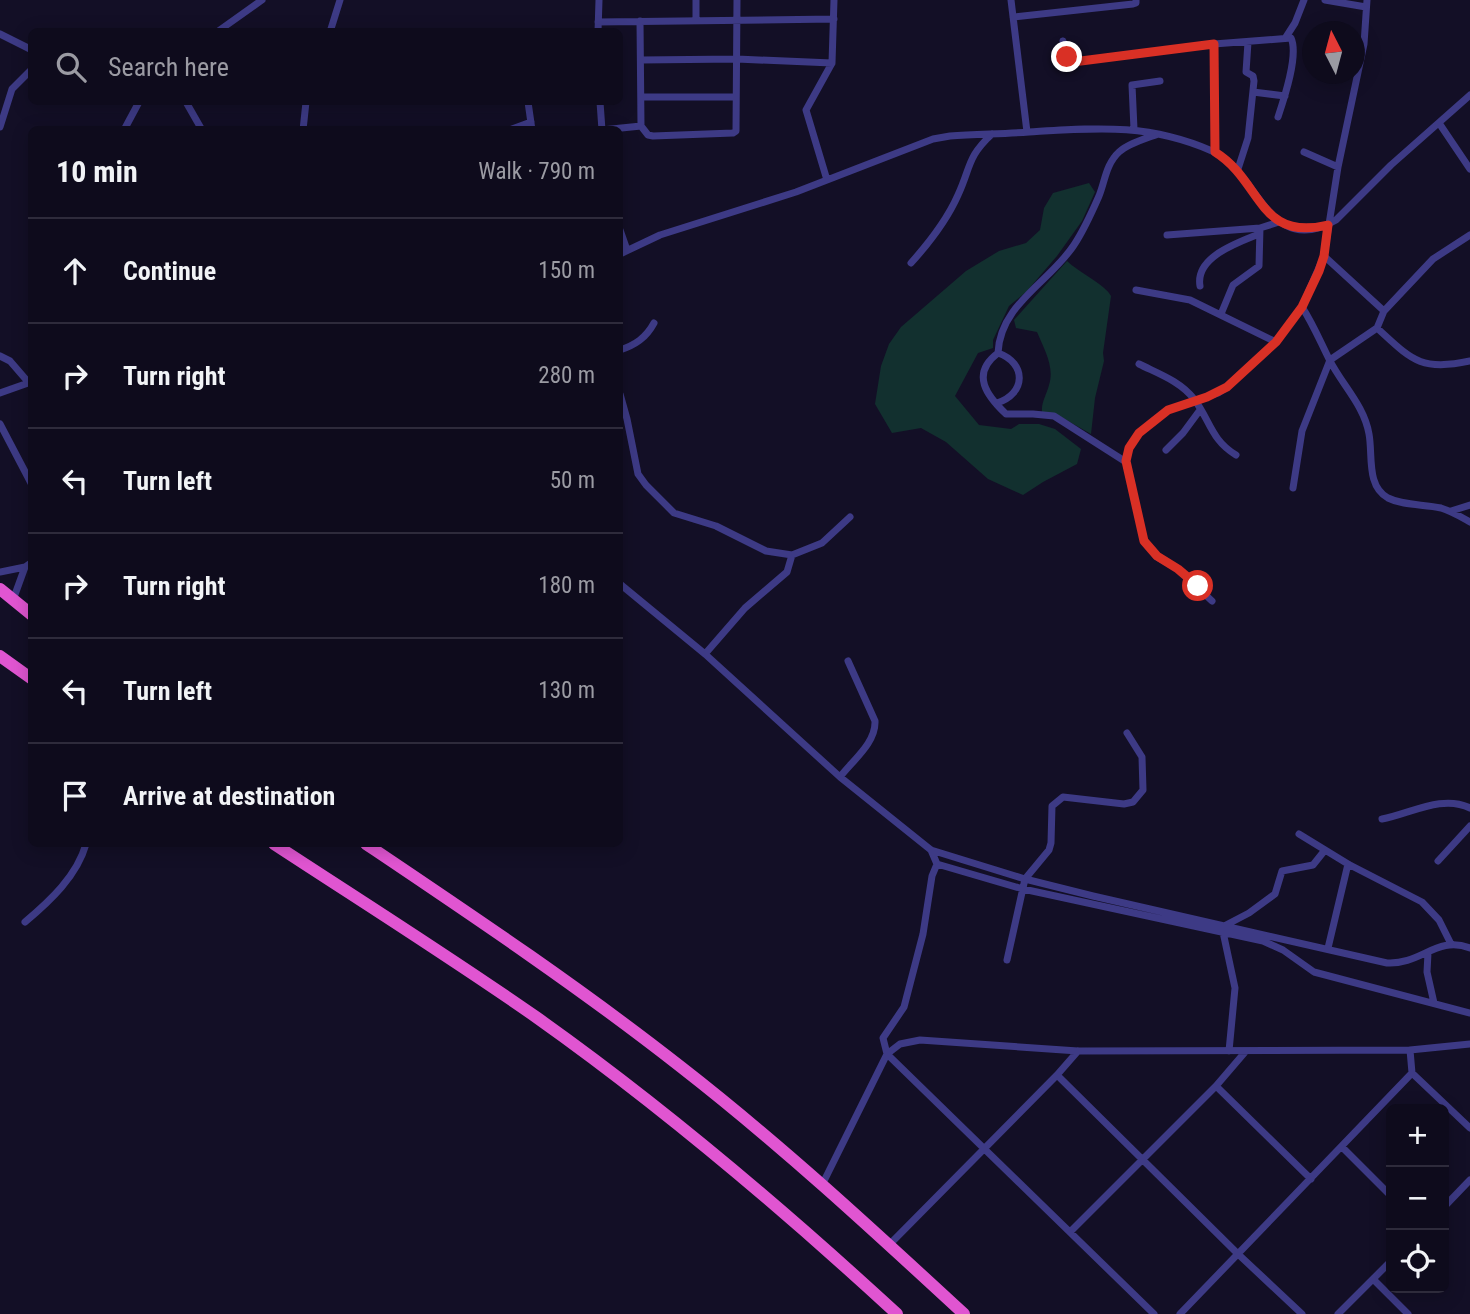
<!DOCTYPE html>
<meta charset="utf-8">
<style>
:root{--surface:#0e0b1c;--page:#171425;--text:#f1f3f6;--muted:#9b9ba3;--line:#2e2b3b}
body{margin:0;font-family:"Roboto Condensed",sans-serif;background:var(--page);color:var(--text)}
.controls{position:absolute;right:21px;bottom:21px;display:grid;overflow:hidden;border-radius:10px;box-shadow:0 4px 18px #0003}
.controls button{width:63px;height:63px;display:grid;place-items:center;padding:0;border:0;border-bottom:2px solid var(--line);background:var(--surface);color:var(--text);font:35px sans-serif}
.compass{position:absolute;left:1302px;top:21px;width:63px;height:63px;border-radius:50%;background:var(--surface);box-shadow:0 4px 18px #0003;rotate:354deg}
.stop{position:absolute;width:21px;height:21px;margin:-16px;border:5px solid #d93025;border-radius:50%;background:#fff}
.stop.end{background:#d93025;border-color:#fff;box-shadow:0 2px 7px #0008}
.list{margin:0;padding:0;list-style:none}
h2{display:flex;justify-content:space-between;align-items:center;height:91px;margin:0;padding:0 28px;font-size:30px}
h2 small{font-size:23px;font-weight:400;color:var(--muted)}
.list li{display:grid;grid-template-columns:46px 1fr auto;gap:21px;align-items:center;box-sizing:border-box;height:105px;padding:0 28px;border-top:2px solid var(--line)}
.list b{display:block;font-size:26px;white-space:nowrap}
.list em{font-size:23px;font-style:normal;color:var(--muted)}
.icon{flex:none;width:38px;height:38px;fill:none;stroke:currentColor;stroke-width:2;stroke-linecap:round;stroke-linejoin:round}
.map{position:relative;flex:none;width:1470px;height:1314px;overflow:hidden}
.search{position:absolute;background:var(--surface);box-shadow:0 4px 18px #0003;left:28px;top:28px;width:595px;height:77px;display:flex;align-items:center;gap:18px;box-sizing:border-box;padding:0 24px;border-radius:10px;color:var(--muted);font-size:26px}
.panel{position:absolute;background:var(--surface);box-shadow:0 4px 18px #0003;left:28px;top:126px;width:595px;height:721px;border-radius:10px}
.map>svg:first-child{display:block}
.green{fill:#12302f}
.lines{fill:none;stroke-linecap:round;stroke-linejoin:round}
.minor{stroke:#3d3a85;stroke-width:7}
.trunk{stroke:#e055d1;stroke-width:12}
.route{stroke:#d93025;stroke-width:9}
</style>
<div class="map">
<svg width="1470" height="1314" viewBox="0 0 1470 1314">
<rect width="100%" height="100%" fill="#130f26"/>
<path class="green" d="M1089 183 1095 192 1082 221 1057 256 1026 292 1009 306 993 340V348L978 353 955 396 979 425 1011 429 1019 424H1039L1055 429 1081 449 1077 464 1043 482 1023 495 988 479 946 442 921 428 892 433 875 404 881 366 889 344 901 327 966 271 999 251 1026 243 1040 230 1044 208 1053 193Z
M1067 261C1078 272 1106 285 1111 296L1103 353 1104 361 1095 398 1091 434 1061 417 1042 412C1041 402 1047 394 1049 385 1055 367 1044 349 1037 332L1016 328 1014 320Z"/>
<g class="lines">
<path class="minor" d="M696 0V19
M1011 0 1027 132
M1325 0 1366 7
M1013 17 1133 4 1136 3V0
M598 22 834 19
M217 32 262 0
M330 32 340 0
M598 32 599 0
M0 34 32 50
M1286 37 1295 23 1304 0
M1063 41 1067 57 1073 62 1214 44 1291 38C1299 55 1284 99 1278 117
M1214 44 1215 151
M641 60 737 59 832 63
M1253 92 1285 96
M641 97H736
M186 102 202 130
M528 102 532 130
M600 102 602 130
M1439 123 1470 169
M641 126 648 135 653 136 733 133 736 131 737 0
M0 127 12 89 32 69
M1134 129 1132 85 1160 81
M124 130 139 102
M303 130 306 102
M509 130 531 122
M602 130 641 126 640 21
M1304 152 1338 167
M1238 169 1248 138 1254 81 1253 76 1246 72 1248 42
M827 180 806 110 832 63 834 0
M620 230 627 250
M1167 235 1260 228 1279 222
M620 254 660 235 796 192 933 139 950 136C976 134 1003 134 1029 132 1096 128 1148 123 1212 151 1259 171 1268 260 1336 220L1391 165 1470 95
M1324 256 1384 311 1433 259 1470 235
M911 263C929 243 947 220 958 195 971 167 967 157 992 134
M1200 286C1195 257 1237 243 1259 234
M1136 290 1190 300 1276 342
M1302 307C1313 324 1320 341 1329 359 1342 385 1364 405 1369 434 1373 455 1366 486 1388 498 1404 506 1424 504 1441 508 1451 511 1461 517 1470 522
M1221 314 1233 285 1259 266 1260 228
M1377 328C1411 359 1420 372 1470 361
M620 350C635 345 646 338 654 323
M998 353C1000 304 1050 282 1074 245 1084 230 1092 212 1099 196 1105 181 1106 164 1119 152 1129 143 1145 139 1158 134
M998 353C970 374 987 396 1006 414H1033L1054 416 1126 462
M0 356 10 361 29 383
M1139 364C1159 374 1180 381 1194 399 1210 420 1211 440 1236 455
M0 393 31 382
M620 394 627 419 638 474 646 485 674 513 716 526 766 551 792 555 822 543 850 517
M997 403C1026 394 1027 363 998 353
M0 424 32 485
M1166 450 1183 433 1200 410
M1293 488 1302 431 1330 360 1377 328 1384 311
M1451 511 1470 505
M0 572 25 567
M620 584 705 654 840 777 931 850 1025 879 1093 896 1387 963C1421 965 1437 935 1470 948
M13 600 25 567 32 562
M1212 601 1178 569 1157 557 1144 541 1126 462 1129 448 1139 433 1168 410 1218 393 1227 387 1276 342 1302 307 1324 256 1338 167 1364 44 1367 0
M705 654 745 608 787 572 792 555
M840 777C853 760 876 743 875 721L848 661
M1382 819C1410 814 1442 794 1470 808
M1299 834 1348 864 1422 902 1439 920 1451 944
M931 850 937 864 932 876 923 934 904 1007 883 1038 887 1054 900 1044 920 1040 1078 1051 1410 1050 1412 1073
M1438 861 1470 826
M937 864 1023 889 1263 941 1283 950 1314 972 1470 1013
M25 922C50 901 77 876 86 844
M1226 925 1249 913 1275 894 1282 871 1313 865 1325 850
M1223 932 1235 988 1229 1051
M1328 948 1348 864
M1428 953 1427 972 1434 1003
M1007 960 1025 879 1049 850 1051 843 1052 806 1063 797 1124 804 1133 802 1143 790 1142 757 1127 733
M1410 1050 1470 1044
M1057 1075 1078 1051
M1216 1086 1246 1051
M1342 1147 1391 1196
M823 1183 887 1054 1154 1314
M1444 1207 1470 1180
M1070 1232 1216 1086 1311 1179
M889 1245 1057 1075 1238 1254 1302 1314
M1373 1279 1408 1314
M1180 1314 1412 1073 1470 1128
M1338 1314 1391 1261"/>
<path class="trunk" d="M0 589 32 615
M0 656 32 679
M274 844C361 901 450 957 536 1017 663 1107 783 1209 897 1314
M366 844C473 916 579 987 681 1067 780 1144 872 1229 964 1314"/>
</g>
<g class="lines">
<path class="route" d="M1067 57 1073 62 1214 44 1215 152C1262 181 1258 242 1328 225L1324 256 1319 271 1302 307 1276 342 1227 387 1207 397 1168 410 1139 433 1129 448 1126 461 1144 541 1157 556 1178 569 1198 586"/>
</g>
</svg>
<div class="controls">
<button>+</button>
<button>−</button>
<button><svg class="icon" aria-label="locate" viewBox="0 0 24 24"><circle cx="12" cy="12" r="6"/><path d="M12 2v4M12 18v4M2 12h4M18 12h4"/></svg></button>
</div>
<svg class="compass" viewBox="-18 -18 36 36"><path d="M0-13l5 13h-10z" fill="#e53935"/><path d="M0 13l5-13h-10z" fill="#9b9ba3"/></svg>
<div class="stop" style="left:1198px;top:586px"></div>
<div class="stop end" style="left:1067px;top:57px"></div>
<div class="search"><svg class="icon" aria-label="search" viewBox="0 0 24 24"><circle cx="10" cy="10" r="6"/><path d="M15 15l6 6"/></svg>Search here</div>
<section class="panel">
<h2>10 min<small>Walk · 790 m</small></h2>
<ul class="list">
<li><svg class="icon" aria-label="ahead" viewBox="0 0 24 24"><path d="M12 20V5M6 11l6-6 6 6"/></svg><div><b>Continue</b></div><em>150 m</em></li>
<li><svg class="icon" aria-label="right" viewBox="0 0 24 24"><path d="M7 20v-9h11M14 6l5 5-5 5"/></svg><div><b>Turn right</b></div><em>280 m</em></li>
<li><svg class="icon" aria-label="left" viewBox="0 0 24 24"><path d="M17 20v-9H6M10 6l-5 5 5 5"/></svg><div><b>Turn left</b></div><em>50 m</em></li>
<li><svg class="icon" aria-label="right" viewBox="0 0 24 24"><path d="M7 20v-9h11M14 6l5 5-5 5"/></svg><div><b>Turn right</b></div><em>180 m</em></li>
<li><svg class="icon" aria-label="left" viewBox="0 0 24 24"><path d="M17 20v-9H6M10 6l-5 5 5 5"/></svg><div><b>Turn left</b></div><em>130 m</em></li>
<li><svg class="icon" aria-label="arrive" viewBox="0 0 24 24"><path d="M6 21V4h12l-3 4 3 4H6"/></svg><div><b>Arrive at destination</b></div></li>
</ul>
</section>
</div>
